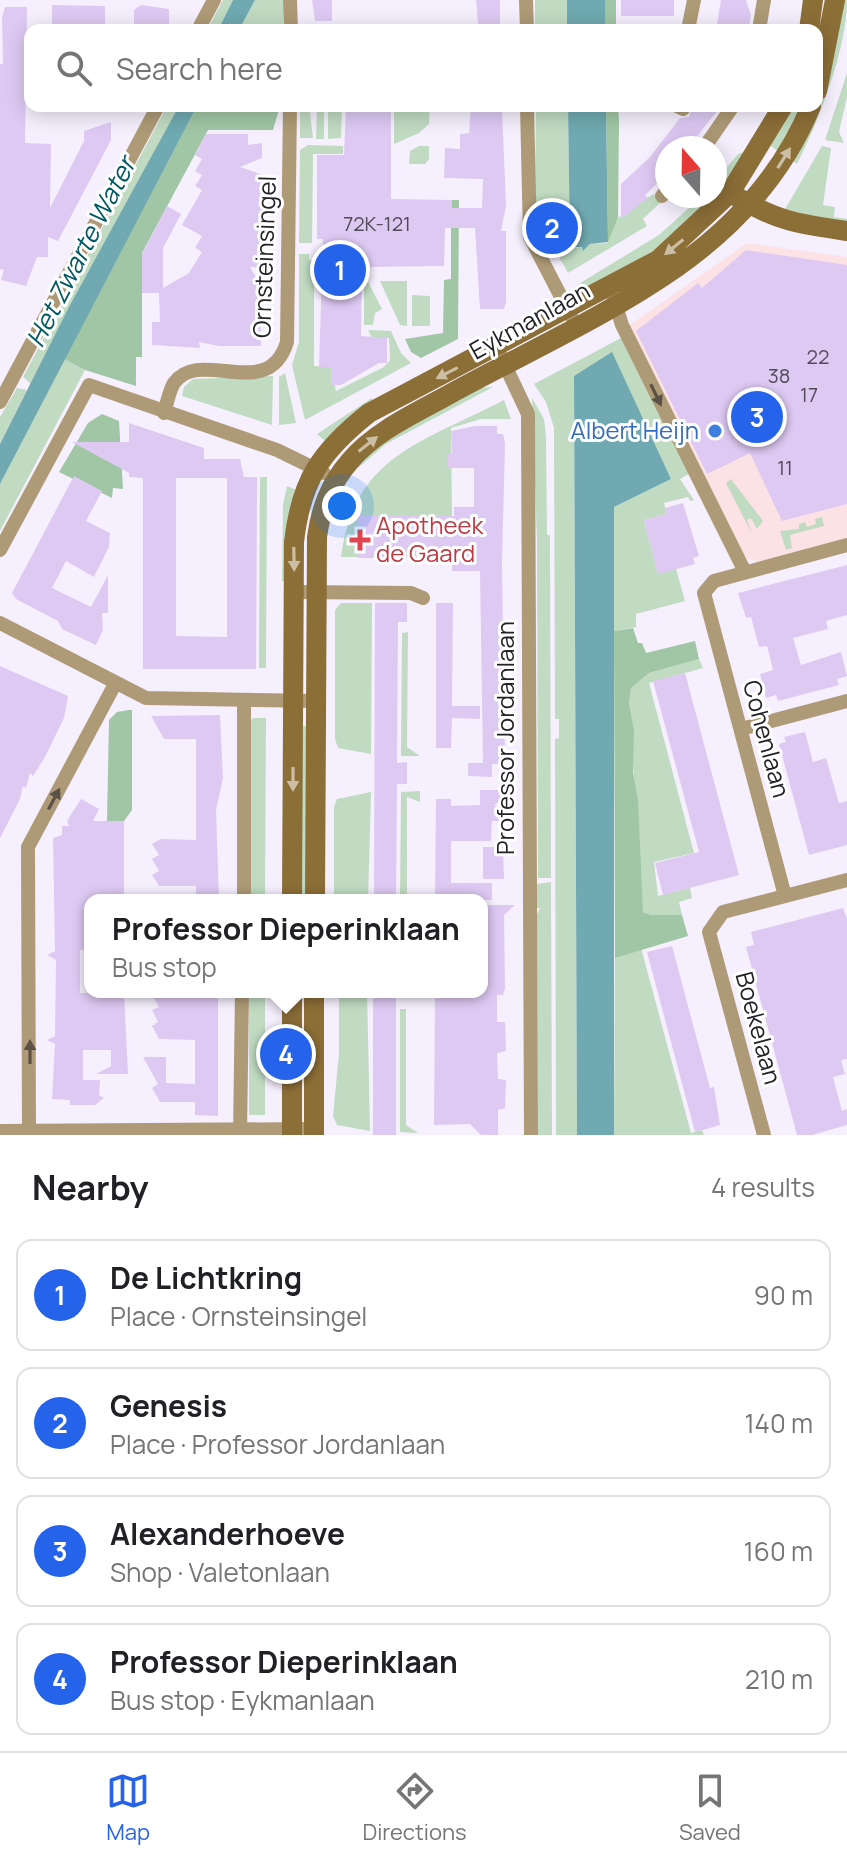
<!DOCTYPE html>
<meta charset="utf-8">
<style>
:root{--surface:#fff;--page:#f6f6f6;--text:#202124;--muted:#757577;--line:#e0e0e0;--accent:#2563eb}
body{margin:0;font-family:Manrope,sans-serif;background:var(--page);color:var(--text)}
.compass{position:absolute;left:655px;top:136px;width:72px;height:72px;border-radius:50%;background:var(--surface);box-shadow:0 4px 20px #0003;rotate:340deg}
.you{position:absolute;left:342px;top:506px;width:28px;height:28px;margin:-20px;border:6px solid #fff;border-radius:50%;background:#1a73e8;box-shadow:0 0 0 12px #1a73e833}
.badge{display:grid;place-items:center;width:52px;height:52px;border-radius:50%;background:var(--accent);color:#fff;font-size:26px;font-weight:700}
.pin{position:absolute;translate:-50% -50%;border:4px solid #fff;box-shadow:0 2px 8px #0006}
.popup{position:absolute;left:84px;top:894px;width:404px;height:104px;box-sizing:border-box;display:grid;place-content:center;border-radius:16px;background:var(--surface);filter:drop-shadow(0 2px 6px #0005);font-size:26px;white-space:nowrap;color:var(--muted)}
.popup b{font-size:30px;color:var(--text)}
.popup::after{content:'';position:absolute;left:50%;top:100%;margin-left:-16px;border:16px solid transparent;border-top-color:var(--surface)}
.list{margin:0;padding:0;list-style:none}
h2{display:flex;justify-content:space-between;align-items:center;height:104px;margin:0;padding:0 32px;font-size:34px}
h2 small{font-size:26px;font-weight:400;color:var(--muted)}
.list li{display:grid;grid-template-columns:52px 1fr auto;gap:24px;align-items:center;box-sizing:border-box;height:112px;margin:0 16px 16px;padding:0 16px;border:2px solid var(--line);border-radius:16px}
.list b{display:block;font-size:30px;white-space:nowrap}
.list p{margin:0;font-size:26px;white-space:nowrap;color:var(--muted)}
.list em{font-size:26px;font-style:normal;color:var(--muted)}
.icon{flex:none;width:44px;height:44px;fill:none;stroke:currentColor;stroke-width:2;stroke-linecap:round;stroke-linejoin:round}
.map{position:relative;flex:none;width:847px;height:1135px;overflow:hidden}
.search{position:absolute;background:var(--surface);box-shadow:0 4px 20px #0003;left:24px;right:24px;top:24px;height:88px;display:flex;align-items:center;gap:20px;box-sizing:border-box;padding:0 28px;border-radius:16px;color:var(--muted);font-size:30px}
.sheet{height:616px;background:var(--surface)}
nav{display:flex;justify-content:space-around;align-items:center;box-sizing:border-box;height:112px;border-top:2px solid var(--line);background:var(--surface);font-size:22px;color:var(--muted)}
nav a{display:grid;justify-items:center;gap:4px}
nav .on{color:var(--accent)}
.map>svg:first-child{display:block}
.commercial{fill:#fce1e5}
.green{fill:#c0dbc2}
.forest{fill:#a1c6a5}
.water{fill:#70a9b1}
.building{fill:#dec9f3;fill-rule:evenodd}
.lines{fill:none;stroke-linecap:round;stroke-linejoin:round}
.street{stroke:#ae9a76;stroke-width:14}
.secondary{stroke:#8c6e37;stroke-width:20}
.oneway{fill:#cbbea5}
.oneway2{fill:#5b5146}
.shop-dot{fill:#3f7fe0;stroke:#fff;stroke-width:3}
.health-dot{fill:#e0444e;stroke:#fff;stroke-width:3}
.labels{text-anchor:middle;stroke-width:6;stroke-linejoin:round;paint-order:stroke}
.number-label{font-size:20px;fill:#524b59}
.street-label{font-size:24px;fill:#232126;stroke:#fff}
.shop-label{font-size:24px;fill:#366cbe;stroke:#fff;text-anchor:end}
.health-label{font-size:24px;fill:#be3a42;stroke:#fff;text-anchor:start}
.water-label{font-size:26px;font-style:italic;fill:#015962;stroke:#fff}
</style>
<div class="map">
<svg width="847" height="1135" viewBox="0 0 847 1135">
<rect width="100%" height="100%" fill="#f6f0fe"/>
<path class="commercial" d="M747 243 847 257V539L759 562 744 558 627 327Z"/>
<path class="green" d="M223 0H233L218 30H207Z
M255 0H284L283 30H239Z
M535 0H567V30H535Z
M838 0H847C847 48 819 121 797 164L789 158 802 136Z
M847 73V97L839 132 844 143 825 140Z
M167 106H179L31 384 23 377Z
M300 106H313L310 113 313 138H300Z
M317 106 324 109V139H316Z
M328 106H342L341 138 328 139Z
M394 106H430L429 124 419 133 394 144Z
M536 106H568L570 248 583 247 584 250 590 244 607 243 618 218 653 194 661 202 643 219 647 226 568 273 535 214Z
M787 106H806L782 154 768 144Z
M308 145 343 146V154H313L312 243H299L300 150Z
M419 146H429V159L425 164H409L410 151Z
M822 146 831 148 823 205 835 207 834 217 847 219V222L784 211Z
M747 151 753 153 685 232 583 297 577 285 659 235 702 196H715V181L738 154Z
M299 254H309V260L314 261V366L331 367 336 391 384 367 390 360 389 338H372L368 330 391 331 401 353 411 363 305 420 292 365 299 342Z
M364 274 382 309 375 313 373 325H364Z
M380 281H407V326L400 325Z
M412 295 430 296V326H412Z
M621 338 689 474 680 479 694 500 690 501 688 497 664 503 667 514 644 520 658 573 676 569 685 601 636 614V627L614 631V507L671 479 613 356 574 376 577 1135H556L555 739 559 738V719H555L554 428 546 402 534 384Z
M64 359 85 370 0 531V484Z
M285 373 296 423 279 425V377Z
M273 376 272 425 182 396 184 387 193 379Z
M493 387 386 444 358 468 353 464 361 455 476 388Z
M17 388 27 390 0 444V417Z
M372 398 375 405 327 443 317 434Z
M532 398 544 419 546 436 547 535H550L551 878H538L537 540Z
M504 400 511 419H481L451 428 452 516H359L358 557H341C354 455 424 442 504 400Z
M260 477H267L266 668H259Z
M731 479 763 521 757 529 751 518 747 520 752 534 726 483Z
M287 486 299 491 290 581H282L283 505Z
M822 517 824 526 790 535 792 548 786 550 780 531 799 529V524L805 522 807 527 816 524 815 519Z
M341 603H372L371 754 338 748 335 739V610Z
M408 632 407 747 420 756H401L402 633Z
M699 659 703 668 649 683 694 853 654 862 658 896 690 888 692 898 679 902 682 915H651L643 912 629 704 631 688 649 673Z
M253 718H266L265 900H249V723Z
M297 726H310V900H297Z
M420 791V802L407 797V900H400L401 792Z
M371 792 368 900H334V807L337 799Z
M551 882 552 1135H538L537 915 540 908H537V884Z
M641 948 691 1133 702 1130 704 1135H614L615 958Z
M249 992H265V1115H249Z
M339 992H367L370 1131 337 1125 333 1116 339 1053Z
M400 1009H406V1125L418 1133 400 1132Z"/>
<path class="forest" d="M605 0H616V30H605Z
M197 106H280L273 130H208L142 253V357H136V386L85 370 64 359Z
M606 106H618L619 121 618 218 608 242Z
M451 200H459L458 339 421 358 411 352 405 339 443 333 444 280 451 279Z
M102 414 119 421 123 489 113 488 112 498 59 472 88 423Z
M633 628 638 643H642L646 653 695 641 699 659 649 673 631 688 629 704 634 731 633 772 638 800 643 912 651 915H682L688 936 615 958 614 631Z
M129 710H132V810L124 821H107L109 720 117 712Z"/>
<path class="water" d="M233 0H255L239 30H218Z
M567 0H605V30H567Z
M179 106H197L0 484V444L69 307Z
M568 106H606L608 242 590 244 583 251 582 247H570Z
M612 352 671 479 614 507V1135H577L574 376Z"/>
<path class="building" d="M312 0H332V21H315Z
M476 0H500V30H483V24H478Z
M621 0H674V16H621Z
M721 0H746L751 15 749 27 716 30Z
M52 5 105 6V30H52Z
M141 5 169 9V30H138L134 26V10Z
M5 7H27L25 143 51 144 50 208 84 141V131L111 122V140L58 241 48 237V257H37L26 286 1 280 4 270 0 269V64H3L2 17Z
M346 106H391V199L452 200V208H482L483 179 444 178 445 148 460 149V134L469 133 471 106 502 108 506 206 501 231H506V302L504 309H480L475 228H445L444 266 362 267 361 336 387 338V363H379L341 385H331V367H319L323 239H317V155H344Z
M692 106H721L688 148H667V174L645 195 648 198 621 219V184L650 157 680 118 689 117Z
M206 134H248V145L262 143V158L240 167 263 175 266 200 261 221V268L250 267 265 293 260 294 261 346H219L199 342 200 348 152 345V322H160L159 293H142V254L167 206 181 214 163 248V288L189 273 202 252 195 248 202 236 182 225 202 190 195 186 202 175 195 171 202 159 195 155Z
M746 250 847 265V504L782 521 750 453 707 474 636 331 698 283 702 288Z
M129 423 204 448V459H240L244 477H257L256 669H143V478L129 477V473L72 442H129ZM176 478H227V637L176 636Z
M475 426H497V434H503L505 443 502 562 505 757 503 764H492V777L468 776V763H483L480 571H452V558H358V516H454V507H474V468H448V454L452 453 451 431Z
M74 476 102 491 86 521 110 533 109 547 94 577 66 561 52 588 91 607 108 575V613H102L103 630 96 645 62 629 58 621 16 599 12 593Z
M683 503 699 556 693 558 695 564 658 574 644 520 667 514 665 508Z
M847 565V615L826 621 828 629 793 638 801 665 841 652 847 676 837 679 839 685 778 701 776 695 766 698 760 674 773 670 767 646 759 647 751 617 746 618 738 593Z
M375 603H407V622H398L397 763 407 762V784H397L396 900H374Z
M436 603H453L452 706H480V719L452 718 451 748H436Z
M0 666 68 696 64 718 45 757 33 776 30 773 26 788 23 786 20 799 0 838Z
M685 673 739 875 663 895 655 863 699 852 653 681Z
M220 715 223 778 216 810 219 900H196V886H159L152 875 159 871 152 859 159 855 152 844 161 839 196 840V739H164L151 716Z
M805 732 813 762 826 758 839 803 847 801V845L809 855 779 744 786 742 784 737Z
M480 790H516L494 805 516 821H492L491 841H451V883H492V900H435L436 799H451V806L480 805Z
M81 799 99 809 93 821H124V900H90V950H80V993L124 992 128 1074H96L111 1066V1050H83V1080H100L99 1095 104 1098 95 1105H70V1100L52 1099 55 1044 47 1040 55 1036 56 960 47 955 55 951 53 838 62 835V826H69L67 821Z
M483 847H503L504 879H483Z
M483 905H515L504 915 505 988 503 995H497V1022H505L506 1051 497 1053 498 1079 506 1080 505 1108 498 1110V1135H481L470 1124 434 1125 435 992 483 993Z
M843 908 847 919V1059L841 1060 845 1074 833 1077 842 1111 847 1109V1125L812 1135H797L746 947 754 945 751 932Z
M672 946 710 1088 714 1087 720 1125 695 1132 647 952Z
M150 992H218V1116L195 1115V1102H160L152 1088 158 1084 143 1057H166V1083L195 1084V1040L159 1039 152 1026 158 1022 152 1010 159 1007Z
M373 992H396V1135H373Z"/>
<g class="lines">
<path class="street" d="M290 0 291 30
M526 0 527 30
M198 30 214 0
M688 30 694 0
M759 30 764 0
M527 106 530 237 571 316
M677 106 683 109
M704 148 733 106
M662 196 667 190
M614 299 622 325 745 572
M497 348 528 414 531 1135
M0 402 158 106
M164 413C167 404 169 391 174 383 200 346 268 404 287 342L290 106
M0 550 89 385 277 450 324 473
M295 592 411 593 423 598
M0 623 146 698 316 701
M741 729 847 701
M785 896 704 593 714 581 847 545
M244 900V701
M0 1131 314 1129
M29 1135 28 847 115 684
M240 1135 242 992
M764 1135 709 932 723 912 847 880"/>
<path class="secondary" d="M809 30 813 0
M817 91 835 0
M737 197C779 222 800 224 847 231
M292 900 294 542C301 480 321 451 369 413L658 260 730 193 783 106
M315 900 317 537C321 508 330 484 350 461 375 431 416 413 450 394 525 353 607 316 677 267 735 226 784 172 811 106
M292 1135V992
M314 1135V992"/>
</g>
<defs><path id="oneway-solid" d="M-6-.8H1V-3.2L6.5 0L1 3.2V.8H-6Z" transform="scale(2)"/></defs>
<g class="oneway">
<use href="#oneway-solid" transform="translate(784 158) rotate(-58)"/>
<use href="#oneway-solid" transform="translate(674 247) rotate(141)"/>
<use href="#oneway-solid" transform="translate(447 373) rotate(153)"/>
<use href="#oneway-solid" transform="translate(368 444) rotate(-38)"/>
<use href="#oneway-solid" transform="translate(294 559) rotate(89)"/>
<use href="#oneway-solid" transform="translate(293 779) rotate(90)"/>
</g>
<g class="oneway2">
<use href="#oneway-solid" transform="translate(656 395) rotate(64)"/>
<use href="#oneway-solid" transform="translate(54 799) rotate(-62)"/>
<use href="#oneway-solid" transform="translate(30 1052) rotate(-90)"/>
</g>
<circle class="shop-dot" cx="715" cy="431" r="8"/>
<path class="health-dot" d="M356 528h8v8h8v8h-8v8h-8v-8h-8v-8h8z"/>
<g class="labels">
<g class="number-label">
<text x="377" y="231">72K-121</text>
<text x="818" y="364">22</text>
<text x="779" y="383">38</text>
<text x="809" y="402">17</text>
<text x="785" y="475">11</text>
</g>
<g class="street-label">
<text transform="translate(265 257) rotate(-88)" y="8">Ornsteinsingel</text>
<text transform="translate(530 321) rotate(-29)" y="8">Eykmanlaan</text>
<text transform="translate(506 738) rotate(-90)" y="8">Professor Jordanlaan</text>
<text transform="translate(766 739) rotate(75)" y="8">Cohenlaan</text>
<text transform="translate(758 1028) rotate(75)" y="8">Boekelaan</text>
</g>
<g class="shop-label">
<text x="699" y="439">Albert Heijn</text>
</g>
<g class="health-label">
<text x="376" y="534">Apotheek<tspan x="376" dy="28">de Gaard</tspan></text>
</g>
<g class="water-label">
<text transform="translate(81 252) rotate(-63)" y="9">Het Zwarte Water</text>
</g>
</g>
</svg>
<svg class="compass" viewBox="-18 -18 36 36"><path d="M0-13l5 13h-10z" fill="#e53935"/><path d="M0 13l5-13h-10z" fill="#757577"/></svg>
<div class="you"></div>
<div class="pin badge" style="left:340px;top:270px">1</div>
<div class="pin badge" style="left:552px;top:228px">2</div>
<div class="pin badge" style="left:757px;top:417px">3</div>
<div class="pin badge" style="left:286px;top:1054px">4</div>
<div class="popup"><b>Professor Dieperinklaan</b>Bus stop</div>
<div class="search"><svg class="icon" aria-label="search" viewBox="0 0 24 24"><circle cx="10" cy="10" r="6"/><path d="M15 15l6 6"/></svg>Search here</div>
</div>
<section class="sheet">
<h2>Nearby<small>4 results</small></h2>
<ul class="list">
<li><span class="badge">1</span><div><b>De Lichtkring</b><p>Place · Ornsteinsingel</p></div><em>90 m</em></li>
<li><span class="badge">2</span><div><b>Genesis</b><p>Place · Professor Jordanlaan</p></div><em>140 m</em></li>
<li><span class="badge">3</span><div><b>Alexanderhoeve</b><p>Shop · Valetonlaan</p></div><em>160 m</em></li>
<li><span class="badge">4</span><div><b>Professor Dieperinklaan</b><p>Bus stop · Eykmanlaan</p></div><em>210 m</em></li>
</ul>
</section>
<nav>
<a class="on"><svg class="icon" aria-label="map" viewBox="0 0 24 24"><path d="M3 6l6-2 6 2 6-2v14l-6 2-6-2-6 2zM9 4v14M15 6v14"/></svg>Map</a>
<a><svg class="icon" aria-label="directions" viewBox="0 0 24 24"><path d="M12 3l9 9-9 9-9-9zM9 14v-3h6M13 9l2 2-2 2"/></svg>Directions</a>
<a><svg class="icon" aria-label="saved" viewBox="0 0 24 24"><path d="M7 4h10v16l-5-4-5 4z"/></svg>Saved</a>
</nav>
